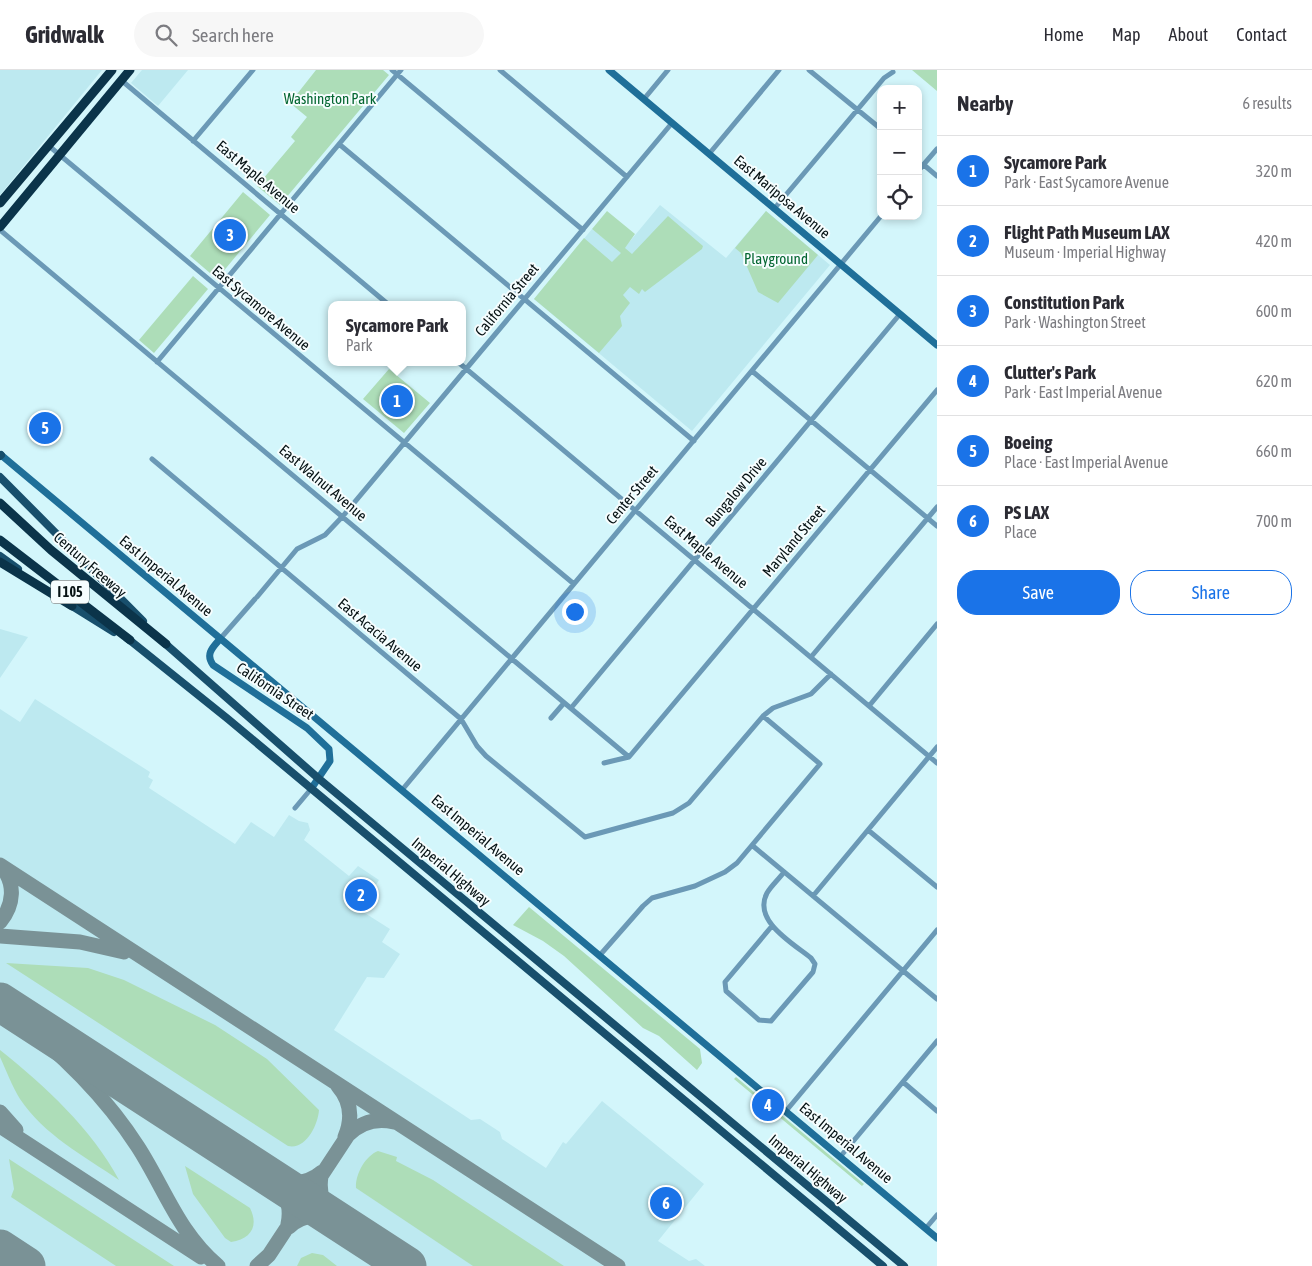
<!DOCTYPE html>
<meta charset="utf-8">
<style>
:root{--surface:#fff;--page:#f7f7f7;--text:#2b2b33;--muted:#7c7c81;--line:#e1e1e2;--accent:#1a73e8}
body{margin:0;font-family:"Asap Condensed",sans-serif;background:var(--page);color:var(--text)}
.controls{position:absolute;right:15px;top:15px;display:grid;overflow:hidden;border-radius:10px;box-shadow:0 2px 8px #0003}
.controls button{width:45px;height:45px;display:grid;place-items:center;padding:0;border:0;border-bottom:1px solid var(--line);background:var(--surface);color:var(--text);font:25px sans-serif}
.you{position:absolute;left:574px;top:541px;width:18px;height:18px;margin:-12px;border:4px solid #fff;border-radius:50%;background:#1a73e8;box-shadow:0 0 0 8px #1a73e833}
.badge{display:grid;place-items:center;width:32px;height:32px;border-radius:50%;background:var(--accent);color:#fff;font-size:16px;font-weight:700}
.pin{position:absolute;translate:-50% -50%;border:2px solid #fff;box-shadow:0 1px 5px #0006}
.popup{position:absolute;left:328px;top:231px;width:138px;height:65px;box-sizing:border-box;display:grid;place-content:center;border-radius:10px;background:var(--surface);filter:drop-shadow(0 1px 4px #0005);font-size:16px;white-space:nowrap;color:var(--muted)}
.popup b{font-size:19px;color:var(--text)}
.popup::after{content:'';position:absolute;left:50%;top:100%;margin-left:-10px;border:10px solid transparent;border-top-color:var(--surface)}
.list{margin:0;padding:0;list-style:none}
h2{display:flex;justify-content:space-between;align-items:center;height:65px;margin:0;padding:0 20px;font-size:21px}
h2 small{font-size:16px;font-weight:400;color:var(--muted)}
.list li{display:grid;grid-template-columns:32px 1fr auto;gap:15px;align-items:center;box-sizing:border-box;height:70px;padding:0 20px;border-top:1px solid var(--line)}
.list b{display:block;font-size:19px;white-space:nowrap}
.list p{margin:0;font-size:16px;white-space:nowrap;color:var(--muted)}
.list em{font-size:16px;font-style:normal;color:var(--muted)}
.actions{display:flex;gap:10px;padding:15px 20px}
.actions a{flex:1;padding:11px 0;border:1px solid var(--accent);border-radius:20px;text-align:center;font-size:18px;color:var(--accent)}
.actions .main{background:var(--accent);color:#fff}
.icon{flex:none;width:28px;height:28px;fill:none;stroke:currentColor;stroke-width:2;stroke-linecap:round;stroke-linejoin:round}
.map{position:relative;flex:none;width:937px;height:1196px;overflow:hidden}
header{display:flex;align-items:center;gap:30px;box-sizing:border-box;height:70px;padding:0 25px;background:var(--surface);border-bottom:1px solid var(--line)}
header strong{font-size:24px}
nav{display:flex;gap:28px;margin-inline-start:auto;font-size:18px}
.search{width:350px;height:45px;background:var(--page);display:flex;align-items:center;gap:12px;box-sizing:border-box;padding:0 18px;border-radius:28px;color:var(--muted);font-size:19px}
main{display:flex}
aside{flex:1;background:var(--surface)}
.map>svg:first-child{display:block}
.built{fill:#bde9f0}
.green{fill:#adddb8}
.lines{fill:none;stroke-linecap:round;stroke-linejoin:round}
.taxiway{stroke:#7a9296;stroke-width:15}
.runway{stroke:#7a9296;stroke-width:39}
.street{stroke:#6b99b6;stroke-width:5}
.secondary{stroke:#1f6f99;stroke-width:7}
.primary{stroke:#184f6c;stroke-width:8}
.highway{stroke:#0b344a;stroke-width:9}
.labels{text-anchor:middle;stroke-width:4;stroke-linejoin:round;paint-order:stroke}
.shield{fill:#f6fdfe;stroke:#4e585a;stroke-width:1}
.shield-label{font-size:14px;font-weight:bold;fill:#061214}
.park-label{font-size:15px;fill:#046631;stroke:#f6fdfe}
.street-label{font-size:15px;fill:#061214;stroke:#f6fdfe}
</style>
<header>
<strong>Gridwalk</strong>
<div class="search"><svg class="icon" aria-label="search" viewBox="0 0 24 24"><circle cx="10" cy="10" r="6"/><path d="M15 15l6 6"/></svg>Search here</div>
<nav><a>Home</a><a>Map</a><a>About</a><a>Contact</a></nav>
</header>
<main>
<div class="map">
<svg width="937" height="1196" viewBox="0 0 937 1196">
<rect width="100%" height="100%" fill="#d3f6fb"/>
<path class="built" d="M0 0H102L0 125Z
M142 0H188L158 36 131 13Z
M660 135 726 188 766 141 830 195 692 361 534 229 592 159 621 182Z
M0 559 28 567 0 608Z
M35 629 150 702 148 707 153 710 149 718 235 774 251 752 274 767 289 745 299 751 308 753 310 760 304 770 349 806 358 796 379 810 360 840 390 859 382 872 400 884 384 908 367 907 334 960 471 1050 480 1049 500 1062 502 1069 546 1098 563 1072 566 1074 602 1031 704 1114 658 1171 689 1191 696 1189 705 1196H0V639L20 652Z"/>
<path class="green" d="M316 0H383L389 5 280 135 257 116 295 71 291 67 307 47 290 33Z
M912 0H937V21Z
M243 122 270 145 217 209 190 186Z
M607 141 635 164 625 178 632 184 668 146 703 176 702 179 645 222 642 219 639 224 630 217 623 225 630 233 620 246 622 256 599 283 534 229 584 168 612 192 621 183 592 159Z
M766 141 818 185 778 233 758 222 741 183 735 178Z
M193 206 208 219 154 283 139 270Z
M389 299 430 333 404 363 363 329Z
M529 837 700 979 702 993 697 1000 659 966 643 958 564 886 543 871 513 855Z
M6 893 88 898 124 910 215 955 267 989 319 1040C318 1055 306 1080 288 1076Z
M0 980C45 1016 92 1059 119 1110 84 1086 44 1065 20 1029 12 1016 6 1000 0 987Z
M736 1007 864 1114 862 1116 734 1009Z
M378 1081 397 1087 396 1091 433 1110 564 1196H473L356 1118C355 1105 365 1086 378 1081Z
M9 1089 174 1196H116L11 1127 14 1119Z
M185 1096 250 1138C259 1156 251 1169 231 1172L225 1168 193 1124Z
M312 1183 323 1185 337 1196H297L301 1188Z"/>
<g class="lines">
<path class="taxiway" d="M0 795 618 1196
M0 852C14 835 16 813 1 796
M0 866 80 872 124 882
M0 936C53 975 102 1021 138 1077 165 1119 178 1162 218 1196
M338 1016C351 1031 353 1048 345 1067
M0 1042 16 1060
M0 1056 201 1187
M266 1104C282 1118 293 1131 288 1154
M321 1106C318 1125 324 1137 337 1150
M271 1107C289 1115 307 1115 322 1102
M345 1156 394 1196
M289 1157C305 1142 322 1144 340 1153
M257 1196 269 1185 348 1065C361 1052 377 1048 394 1052"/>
<path class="runway" d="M0 932 407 1196
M0 1179 26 1196"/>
<path class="street" d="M392 0 583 160
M500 0 627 107
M809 0 881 59
M121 10 389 235
M644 29 668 0
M193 71 253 0
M339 74 694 371
M49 76 574 514
M709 84 779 0
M924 95 937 106
M918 101 937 79
M774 139 884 8 893 2
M0 160 629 687
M157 292 401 0
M458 292 937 693
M752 301 937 456
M152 389 461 649 477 676 486 686 585 767 673 743 689 733 763 646 773 638 811 624 831 604
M257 527 297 479 325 465 343 446 672 53
M220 569 255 529
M811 587 937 437
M869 636 937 554
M571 638 900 244
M551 648 564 633
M604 693 629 687 937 320
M402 720 881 146
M295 738 311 719
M868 760 937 817
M753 776 937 929
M813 826 937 677
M772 856 725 912 726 921 759 950 771 951 813 902 815 894 811 888C794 874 752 851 767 823 771 816 779 809 784 802
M600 885 643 836 652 828 695 816 725 802 737 793 820 694 763 646
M903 1012 937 1041
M786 1041 937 860
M840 1087 937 971
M926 1158 937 1145"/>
<path class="secondary" d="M609 0 937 275
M1 385 937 1168
M220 569C213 577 205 584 213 595L307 658 329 679 330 691 311 719"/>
<path class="primary" d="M0 386 1 385
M0 407 143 551
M0 486 18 499
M69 534 114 562
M127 568 228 649 883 1196
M161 570 318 708 904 1196"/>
<path class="highway" d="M0 133 112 0
M0 157 130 0
M0 433 51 480 166 574
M0 470 130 570
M0 492 72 536"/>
</g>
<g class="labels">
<rect class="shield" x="51" y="510.5" width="38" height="23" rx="4"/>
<g class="shield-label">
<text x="70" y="527">I 105</text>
</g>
<g class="park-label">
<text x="330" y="34">Washington Park</text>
<text x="776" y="194">Playground</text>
</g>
<g class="street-label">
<text transform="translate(258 107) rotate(40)" y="5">East Maple Avenue</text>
<text transform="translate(782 127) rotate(40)" y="5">East Mariposa Avenue</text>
<text transform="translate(507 230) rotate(-50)" y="5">California Street</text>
<text transform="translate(261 238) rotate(40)" y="5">East Sycamore Avenue</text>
<text transform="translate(323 413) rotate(40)" y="5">East Walnut Avenue</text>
<text transform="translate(736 422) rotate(-50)" y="5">Bungalow Drive</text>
<text transform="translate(632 425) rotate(-50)" y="5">Center Street</text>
<text transform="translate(794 471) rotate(-50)" y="5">Maryland Street</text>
<text transform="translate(706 482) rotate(40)" y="5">East Maple Avenue</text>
<text transform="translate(90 495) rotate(41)" y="5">Century Freeway</text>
<text transform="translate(166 506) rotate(40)" y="5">East Imperial Avenue</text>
<text transform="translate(380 565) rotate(40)" y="5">East Acacia Avenue</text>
<text transform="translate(275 621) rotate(34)" y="5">California Street</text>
<text transform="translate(478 765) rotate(40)" y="5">East Imperial Avenue</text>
<text transform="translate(451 802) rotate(40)" y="5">Imperial Highway</text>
<text transform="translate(846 1073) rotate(40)" y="5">East Imperial Avenue</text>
<text transform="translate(808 1099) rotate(40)" y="5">Imperial Highway</text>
</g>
</g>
</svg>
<div class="controls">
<button>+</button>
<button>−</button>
<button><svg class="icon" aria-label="locate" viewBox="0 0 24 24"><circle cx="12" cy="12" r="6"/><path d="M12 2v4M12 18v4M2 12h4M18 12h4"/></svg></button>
</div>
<div class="you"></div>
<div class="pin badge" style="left:397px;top:331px">1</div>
<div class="popup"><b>Sycamore Park</b>Park</div>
<div class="pin badge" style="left:361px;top:825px">2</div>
<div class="pin badge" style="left:230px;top:165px">3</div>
<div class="pin badge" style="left:768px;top:1035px">4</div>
<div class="pin badge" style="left:45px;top:358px">5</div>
<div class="pin badge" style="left:666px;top:1133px">6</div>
</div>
<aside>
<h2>Nearby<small>6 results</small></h2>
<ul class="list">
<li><span class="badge">1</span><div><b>Sycamore Park</b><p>Park · East Sycamore Avenue</p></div><em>320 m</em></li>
<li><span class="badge">2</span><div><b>Flight Path Museum LAX</b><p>Museum · Imperial Highway</p></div><em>420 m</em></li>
<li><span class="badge">3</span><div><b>Constitution Park</b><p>Park · Washington Street</p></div><em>600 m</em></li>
<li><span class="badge">4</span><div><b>Clutter's Park</b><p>Park · East Imperial Avenue</p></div><em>620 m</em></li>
<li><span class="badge">5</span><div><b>Boeing</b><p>Place · East Imperial Avenue</p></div><em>660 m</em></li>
<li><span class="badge">6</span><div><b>PS LAX</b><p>Place</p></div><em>700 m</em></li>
</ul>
<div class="actions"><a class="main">Save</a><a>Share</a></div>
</aside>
</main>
